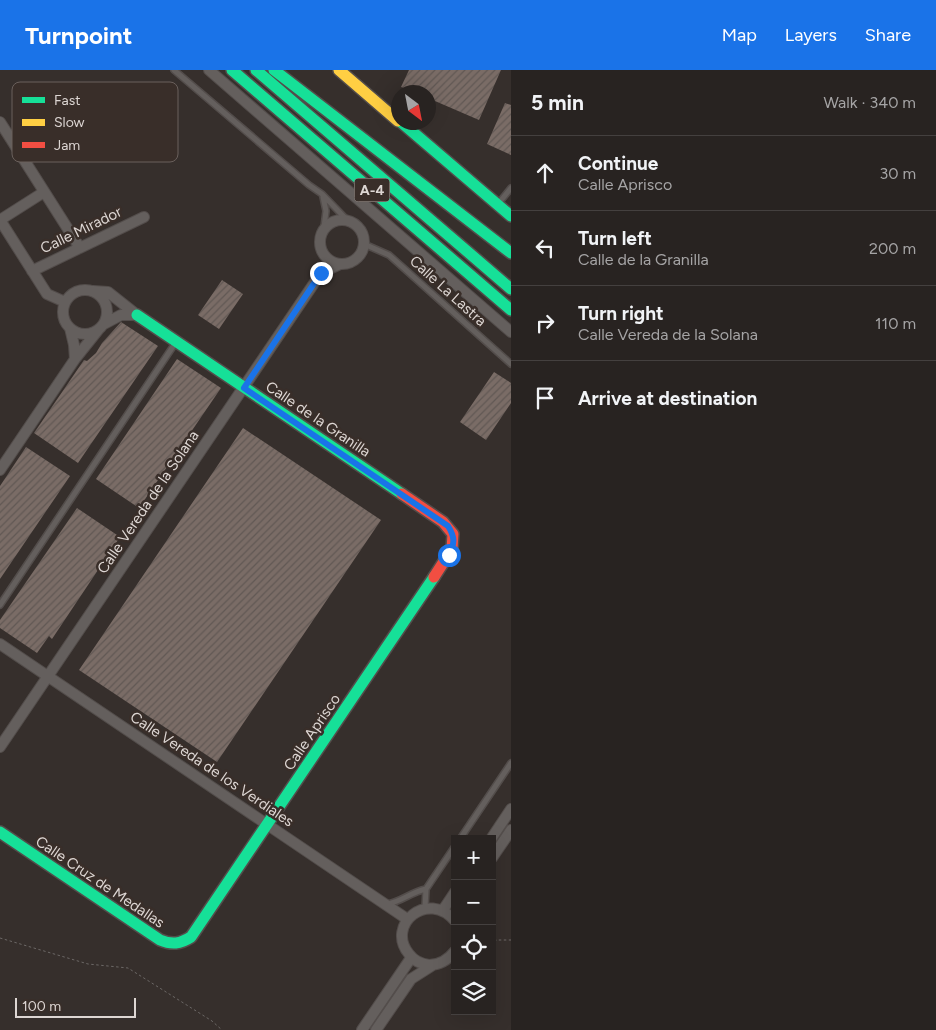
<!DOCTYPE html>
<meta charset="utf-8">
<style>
:root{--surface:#282321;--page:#342f2e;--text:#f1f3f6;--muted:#a5a4a5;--line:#44403f;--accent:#1a73e8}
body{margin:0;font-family:Figtree,sans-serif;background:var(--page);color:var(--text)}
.controls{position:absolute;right:15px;bottom:15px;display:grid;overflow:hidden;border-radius:0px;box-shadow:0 5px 20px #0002}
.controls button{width:45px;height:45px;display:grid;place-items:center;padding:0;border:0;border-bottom:1px solid var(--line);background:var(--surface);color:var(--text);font:25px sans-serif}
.compass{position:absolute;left:391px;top:15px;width:45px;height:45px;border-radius:50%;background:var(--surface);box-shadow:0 5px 20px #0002;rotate:148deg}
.scale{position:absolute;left:15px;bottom:12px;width:121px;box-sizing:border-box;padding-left:5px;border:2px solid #ddd6d3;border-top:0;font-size:14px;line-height:18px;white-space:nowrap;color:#ddd6d3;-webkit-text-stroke:4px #392e29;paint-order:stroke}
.stop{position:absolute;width:15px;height:15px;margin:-11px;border:4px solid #1a73e8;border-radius:50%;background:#fff}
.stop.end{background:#1a73e8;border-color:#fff;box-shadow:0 1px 5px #0008}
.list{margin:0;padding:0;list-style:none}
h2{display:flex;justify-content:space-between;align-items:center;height:65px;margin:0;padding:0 20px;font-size:21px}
h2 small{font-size:16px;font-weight:400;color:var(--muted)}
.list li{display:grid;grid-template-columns:32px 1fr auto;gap:15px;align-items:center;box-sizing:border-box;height:75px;padding:0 20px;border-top:1px solid var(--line)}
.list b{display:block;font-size:19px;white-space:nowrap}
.list p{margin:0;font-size:16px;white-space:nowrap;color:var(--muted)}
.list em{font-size:16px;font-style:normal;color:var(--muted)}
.icon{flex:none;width:28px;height:28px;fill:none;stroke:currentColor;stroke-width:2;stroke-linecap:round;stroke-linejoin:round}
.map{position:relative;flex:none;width:511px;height:960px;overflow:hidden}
header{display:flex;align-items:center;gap:30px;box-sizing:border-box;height:70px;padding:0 25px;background:var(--accent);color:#fff}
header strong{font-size:24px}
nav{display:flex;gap:28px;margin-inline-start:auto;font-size:18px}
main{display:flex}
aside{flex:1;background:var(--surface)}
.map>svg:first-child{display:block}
.building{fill:url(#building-hatch)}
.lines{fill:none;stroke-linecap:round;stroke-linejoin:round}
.lane-casing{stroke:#534d4b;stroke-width:8}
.street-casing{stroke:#534d4b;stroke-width:12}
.fast-casing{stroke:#534d4b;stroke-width:14}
.slow-casing{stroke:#534d4b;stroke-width:14}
.jam-casing{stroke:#534d4b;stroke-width:14}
.path{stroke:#6c6866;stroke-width:1;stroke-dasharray:2.5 2.5;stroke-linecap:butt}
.lane{stroke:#645f5d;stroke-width:5}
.street{stroke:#645f5d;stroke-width:10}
.fast{stroke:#16e098;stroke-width:11}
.slow{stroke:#ffcf43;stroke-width:11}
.jam{stroke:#f24e42;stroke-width:11}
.route{stroke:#1a73e8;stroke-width:6}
.labels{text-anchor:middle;stroke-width:5;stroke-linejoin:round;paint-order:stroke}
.shield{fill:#392e29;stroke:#aca4a0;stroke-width:1}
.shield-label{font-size:14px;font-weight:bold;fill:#ddd6d3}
.street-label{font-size:15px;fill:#ddd6d3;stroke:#392e29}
.key{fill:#392e29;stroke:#6a605c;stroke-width:1}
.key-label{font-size:14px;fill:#ddd6d3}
</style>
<header>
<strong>Turnpoint</strong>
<nav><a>Map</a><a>Layers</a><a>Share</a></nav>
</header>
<main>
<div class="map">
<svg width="511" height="960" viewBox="0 0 511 960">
<defs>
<pattern id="building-hatch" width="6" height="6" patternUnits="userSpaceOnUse" patternTransform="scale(1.25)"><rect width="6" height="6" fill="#7a6c66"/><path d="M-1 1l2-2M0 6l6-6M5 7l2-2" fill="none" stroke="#615854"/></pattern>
</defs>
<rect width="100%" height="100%" fill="#362f2c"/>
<path class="building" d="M409 0H501L479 50 428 28V22H415L401 17Z
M505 33 511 35V85L487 74Z
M222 210 243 224 219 259 198 245Z
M121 252 158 276 78 393 34 363 84 290 87 291 96 283 102 273Z
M177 289 221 318 139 438 96 409Z
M494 302 511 313V333L486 370 460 352Z
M243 358 381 450 217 692 79 600Z
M26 377 70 406 0 509V416Z
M77 438 120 467 52 569 49 566 37 583 0 558V550Z"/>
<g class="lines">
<g class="lane-casing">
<path id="lane" d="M174 0 309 115 322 124 347 150
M323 127 326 141 324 157
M498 134 511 118
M364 174 389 185 511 294
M0 535 176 272
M460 769 511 693
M387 834C401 832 411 822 426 819
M425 838 426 819 455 776"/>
</g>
<g class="street-casing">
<path id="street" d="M209 0 511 262
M0 52 80 178
M320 172a22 22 0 1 1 44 0a22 22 0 1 1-44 0Z
M0 150 47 224 65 232
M0 150 44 122
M32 201 144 147
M63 242a22 22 0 1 1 44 0a22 22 0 1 1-44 0Z
M93 221 108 222 137 245H121L104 254
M70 258 74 275 75 289
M0 400 75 289 99 259
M0 574 407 849
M0 677 321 203 340 194
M491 769 511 739
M492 788 511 760
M443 840 455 822
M455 851C428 819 385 855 409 884 414 891 421 894 429 895 440 895 448 890 455 881
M362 960 411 888
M376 960 411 909 433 895"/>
</g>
<g class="fast-casing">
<path id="fast" d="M232 0 511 240
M256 0 511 219
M274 0 511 183
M401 52 511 146
M137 245 402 424
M0 762 160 870C172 875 180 874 191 867L434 507"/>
</g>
<g class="slow-casing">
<path id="slow" d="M339 0 398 51"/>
</g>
<g class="jam-casing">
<path id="jam" d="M402 424 443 452 453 464 452 479 434 507"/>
</g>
<path class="path" d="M0 868 88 894 128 898 212 951 222 960
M492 876 496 870H511"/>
<use href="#lane" class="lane"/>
<use href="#street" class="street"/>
<use href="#fast" class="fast"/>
<use href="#slow" class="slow"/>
<use href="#jam" class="jam"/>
</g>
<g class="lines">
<path class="route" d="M321 203 244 318 448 456C455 467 455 473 449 485"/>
</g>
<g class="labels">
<rect class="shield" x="354.5" y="108.5" width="35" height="23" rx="4"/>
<g class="shield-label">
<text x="372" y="125">A-4</text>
</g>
<g class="street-label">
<text transform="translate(81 160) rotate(-26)" y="5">Calle Mirador</text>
<text transform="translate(448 221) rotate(42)" y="5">Calle La Lastra</text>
<text transform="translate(318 349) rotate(34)" y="5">Calle de la Granilla</text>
<text transform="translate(148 432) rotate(-56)" y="5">Calle Vereda de la Solana</text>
<text transform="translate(312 662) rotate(-56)" y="5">Calle Aprisco</text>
<text transform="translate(212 699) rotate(34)" y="5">Calle Vereda de los Verdiales</text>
<text transform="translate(100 812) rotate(34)" y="5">Calle Cruz de Medallas</text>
</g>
</g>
<rect x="12" y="12" width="166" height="80" rx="8" class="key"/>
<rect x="22" y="27" width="23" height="6" fill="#16e098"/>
<rect x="22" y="49" width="23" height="7" fill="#ffcf43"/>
<rect x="22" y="72" width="23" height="6" fill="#f24e42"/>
<g class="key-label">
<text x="54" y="35">Fast</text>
<text x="54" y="57">Slow</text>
<text x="54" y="80">Jam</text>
</g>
</svg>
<div class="controls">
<button>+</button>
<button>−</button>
<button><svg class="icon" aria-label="locate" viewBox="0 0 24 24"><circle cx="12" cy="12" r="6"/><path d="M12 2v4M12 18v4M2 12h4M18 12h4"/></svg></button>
<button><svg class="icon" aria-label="layers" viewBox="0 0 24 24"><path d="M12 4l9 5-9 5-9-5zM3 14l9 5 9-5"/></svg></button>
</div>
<svg class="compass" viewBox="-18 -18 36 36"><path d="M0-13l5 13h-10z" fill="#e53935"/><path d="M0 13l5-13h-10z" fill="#a5a4a5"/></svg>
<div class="scale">100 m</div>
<div class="stop" style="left:449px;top:485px"></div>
<div class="stop end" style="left:321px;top:203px"></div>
</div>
<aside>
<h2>5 min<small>Walk · 340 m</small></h2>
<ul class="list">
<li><svg class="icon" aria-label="ahead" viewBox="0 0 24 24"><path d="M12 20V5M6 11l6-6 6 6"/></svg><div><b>Continue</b><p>Calle Aprisco</p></div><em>30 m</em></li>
<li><svg class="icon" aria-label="left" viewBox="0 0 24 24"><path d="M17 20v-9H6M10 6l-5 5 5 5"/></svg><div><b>Turn left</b><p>Calle de la Granilla</p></div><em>200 m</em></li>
<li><svg class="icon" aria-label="right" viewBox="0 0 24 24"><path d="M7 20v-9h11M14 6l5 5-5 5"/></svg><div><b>Turn right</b><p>Calle Vereda de la Solana</p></div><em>110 m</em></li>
<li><svg class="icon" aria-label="arrive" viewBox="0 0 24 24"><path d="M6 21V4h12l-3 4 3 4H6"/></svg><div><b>Arrive at destination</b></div></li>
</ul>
</aside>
</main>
